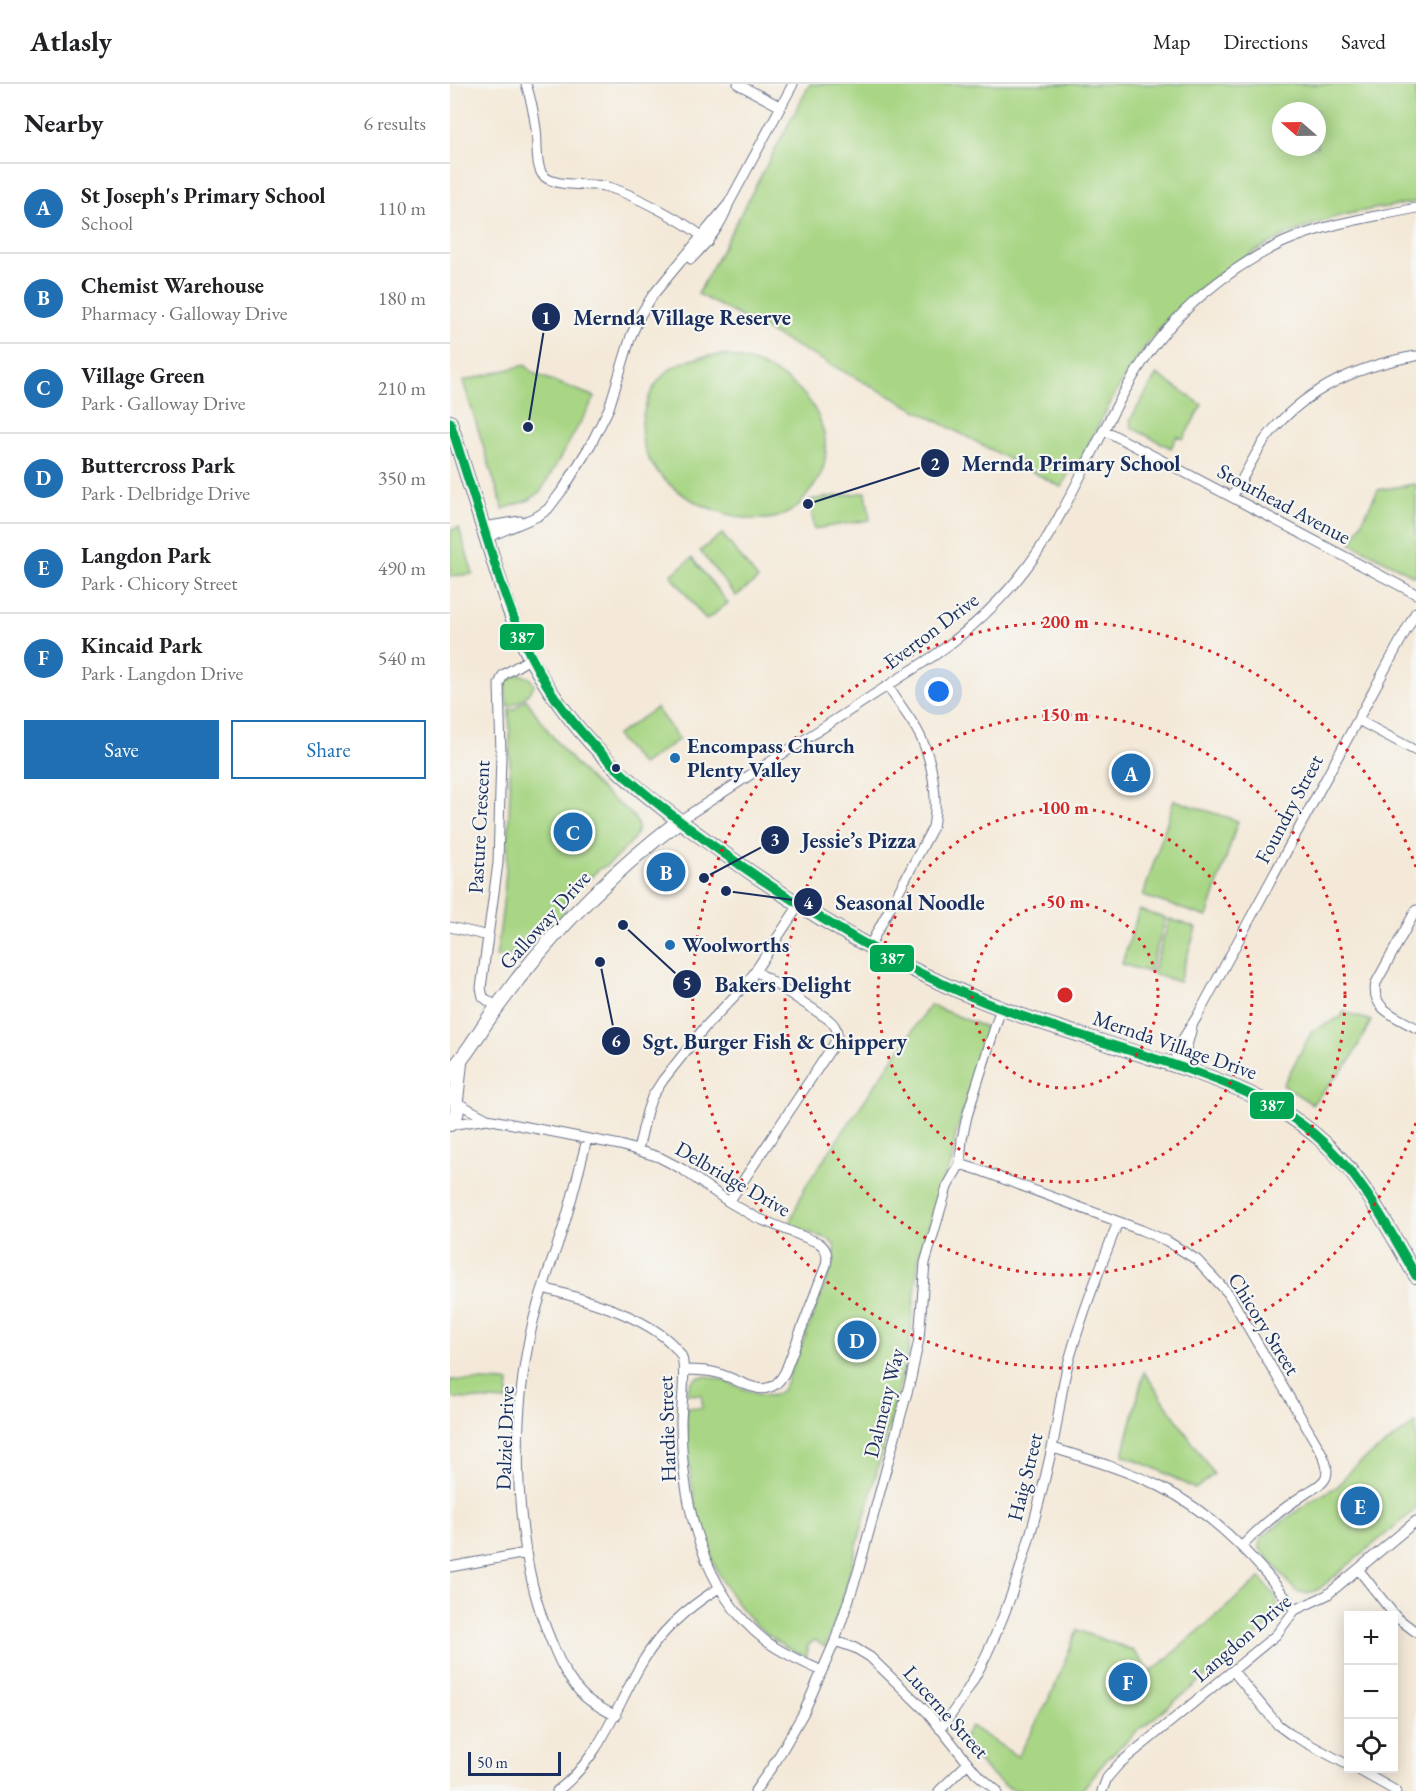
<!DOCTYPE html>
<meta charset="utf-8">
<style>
:root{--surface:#fff;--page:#f6f6f6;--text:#202124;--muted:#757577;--line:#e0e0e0;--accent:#1f6fb2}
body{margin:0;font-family:"EB Garamond",serif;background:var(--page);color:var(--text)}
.controls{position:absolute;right:18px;bottom:18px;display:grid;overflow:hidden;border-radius:0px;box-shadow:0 3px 15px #0003}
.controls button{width:54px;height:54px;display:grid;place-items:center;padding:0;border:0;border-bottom:2px solid var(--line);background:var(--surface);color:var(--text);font:30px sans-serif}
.compass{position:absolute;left:822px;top:18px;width:54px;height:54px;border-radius:50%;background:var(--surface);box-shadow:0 3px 15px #0003;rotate:290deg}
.scale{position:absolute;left:18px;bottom:15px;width:93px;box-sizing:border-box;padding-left:6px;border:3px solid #1b2f5e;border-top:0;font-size:16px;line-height:21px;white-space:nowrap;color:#1b2f5e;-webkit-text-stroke:4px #f6f6f2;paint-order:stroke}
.you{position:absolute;left:489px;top:608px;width:21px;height:21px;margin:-15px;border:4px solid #fff;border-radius:50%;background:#1a73e8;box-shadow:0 0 0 9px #1a73e833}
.badge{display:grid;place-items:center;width:39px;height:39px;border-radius:50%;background:var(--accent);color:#fff;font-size:20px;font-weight:700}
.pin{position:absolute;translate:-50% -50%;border:3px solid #fff;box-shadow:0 2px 6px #0006}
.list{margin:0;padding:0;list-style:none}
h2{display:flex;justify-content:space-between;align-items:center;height:78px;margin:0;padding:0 24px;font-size:26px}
h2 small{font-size:20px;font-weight:400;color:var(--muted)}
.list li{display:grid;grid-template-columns:39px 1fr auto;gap:18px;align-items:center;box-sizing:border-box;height:90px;padding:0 24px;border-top:2px solid var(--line)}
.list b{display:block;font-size:22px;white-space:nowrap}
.list p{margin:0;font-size:20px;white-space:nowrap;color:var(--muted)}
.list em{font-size:20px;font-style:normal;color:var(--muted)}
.actions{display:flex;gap:12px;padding:18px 24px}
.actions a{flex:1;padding:14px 0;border:2px solid var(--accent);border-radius:0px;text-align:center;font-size:21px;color:var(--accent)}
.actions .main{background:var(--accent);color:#fff}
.icon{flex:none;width:33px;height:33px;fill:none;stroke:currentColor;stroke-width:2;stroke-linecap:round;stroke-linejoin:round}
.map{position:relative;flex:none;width:966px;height:1707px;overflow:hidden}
header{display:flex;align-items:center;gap:36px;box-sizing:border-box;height:84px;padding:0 30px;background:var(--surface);border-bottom:2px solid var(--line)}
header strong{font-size:28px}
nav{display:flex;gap:33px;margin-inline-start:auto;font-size:21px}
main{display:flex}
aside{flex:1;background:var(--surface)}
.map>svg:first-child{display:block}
.green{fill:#a8d684;stroke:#628271;stroke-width:1.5;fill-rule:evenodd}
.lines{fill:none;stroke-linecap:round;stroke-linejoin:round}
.street-casing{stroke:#677089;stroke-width:11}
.secondary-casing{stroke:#677089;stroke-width:16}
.street{stroke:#fff;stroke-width:9}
.secondary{stroke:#fff;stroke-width:14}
.bus-1-casing{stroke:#f6f6f2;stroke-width:14}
.bus-1{stroke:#00a651;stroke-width:9}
.ring{fill:none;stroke:#d62828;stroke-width:3;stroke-dasharray:3 6}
.poi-dot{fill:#1f6fb2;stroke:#f6f6f2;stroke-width:2}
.bus-dot{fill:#1b2f5e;stroke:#f6f6f2;stroke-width:2}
.labels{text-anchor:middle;stroke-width:4.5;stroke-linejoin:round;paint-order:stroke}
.street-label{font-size:21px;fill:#1b2f5e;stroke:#f6f6f2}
.poi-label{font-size:21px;font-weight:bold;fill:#1b2f5e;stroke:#f6f6f2;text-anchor:start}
.centre{fill:#d62828;stroke:#f6f6f2;stroke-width:3}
.ring-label{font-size:18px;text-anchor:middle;font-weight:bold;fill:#d62828;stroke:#f6f6f2;stroke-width:4.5;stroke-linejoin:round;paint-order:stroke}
.leader{fill:none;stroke:#1b2f5e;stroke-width:2}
.callout-dot{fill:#1b2f5e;stroke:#f6f6f2;stroke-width:2}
.mark-label{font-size:18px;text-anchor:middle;font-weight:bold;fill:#fff}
.callout-label{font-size:22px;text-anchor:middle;font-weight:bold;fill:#1b2f5e;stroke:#f6f6f2;stroke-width:4.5;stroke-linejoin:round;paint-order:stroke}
.line-badge{stroke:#f6f6f2;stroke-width:2}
.badge-label{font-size:16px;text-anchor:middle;font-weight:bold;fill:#fff}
</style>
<header>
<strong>Atlasly</strong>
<nav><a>Map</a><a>Directions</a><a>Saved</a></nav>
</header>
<main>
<aside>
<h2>Nearby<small>6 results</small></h2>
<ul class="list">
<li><span class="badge">A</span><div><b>St Joseph's Primary School</b><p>School</p></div><em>110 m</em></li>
<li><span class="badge">B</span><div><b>Chemist Warehouse</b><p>Pharmacy · Galloway Drive</p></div><em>180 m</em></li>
<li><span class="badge">C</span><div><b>Village Green</b><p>Park · Galloway Drive</p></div><em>210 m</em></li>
<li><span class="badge">D</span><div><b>Buttercross Park</b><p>Park · Delbridge Drive</p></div><em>350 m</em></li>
<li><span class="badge">E</span><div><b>Langdon Park</b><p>Park · Chicory Street</p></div><em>490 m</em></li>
<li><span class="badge">F</span><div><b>Kincaid Park</b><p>Park · Langdon Drive</p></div><em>540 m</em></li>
</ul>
<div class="actions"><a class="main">Save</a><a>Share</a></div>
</aside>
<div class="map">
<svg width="966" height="1707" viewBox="0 0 966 1707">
<rect width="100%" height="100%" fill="#f6f6f2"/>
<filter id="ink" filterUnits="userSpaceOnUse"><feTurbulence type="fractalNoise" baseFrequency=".0167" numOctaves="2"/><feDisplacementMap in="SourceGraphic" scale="12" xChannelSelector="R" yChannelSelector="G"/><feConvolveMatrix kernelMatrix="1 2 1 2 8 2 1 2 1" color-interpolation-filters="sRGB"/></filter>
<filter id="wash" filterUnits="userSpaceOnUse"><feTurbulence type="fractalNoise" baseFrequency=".008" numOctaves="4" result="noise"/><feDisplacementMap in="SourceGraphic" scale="24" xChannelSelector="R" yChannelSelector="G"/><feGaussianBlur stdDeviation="1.35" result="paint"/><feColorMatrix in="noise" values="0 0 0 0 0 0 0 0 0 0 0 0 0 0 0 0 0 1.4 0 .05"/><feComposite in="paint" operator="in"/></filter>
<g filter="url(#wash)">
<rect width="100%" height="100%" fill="#f4e9d8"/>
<path class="green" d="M360 0H966V118C936 124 906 126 877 136 797 161 727 213 681 283 660 316 643 353 625 387L619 389 611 403 248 210ZM831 27H867V63H831Z
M273 271C299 275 323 284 344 301 372 324 388 370 364 402 355 414 346 427 331 432 313 438 295 435 277 430 228 416 176 378 196 321 209 282 235 273 273 271Z
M75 281 85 290 145 313 91 407 79 416 53 425 13 297Z
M707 290 752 321 733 355 727 352 721 364 682 344 680 336Z
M966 400V493L901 459 928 406Z
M416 408 420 436 364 445 360 416Z
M9 444 23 490 0 492V446Z
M272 450 308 495 286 512 250 467Z
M242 474 278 519 256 536 221 491Z
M69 590 80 594 84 601C80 610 68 621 58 622L55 606 57 596Z
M76 615C99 650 124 683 156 710 166 719 186 729 188 743 189 754 159 782 149 785L114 819 115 829 103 844 96 837 57 874 46 873 47 868C59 787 62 707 59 625H64Z
M206 624 229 655 192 681 166 652Z
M724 716 788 737 757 833 693 812Z
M689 826 716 834 699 888 672 880Z
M720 835 746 844 729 898 702 889Z
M480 921 537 944 505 1054 502 1078 494 1093 469 1173 458 1271 391 1521 375 1563 365 1556 357 1562V1573C257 1533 237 1419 236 1323L252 1324V1311L237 1310C244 1266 301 1319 324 1311 326 1310 331 1308 332 1306 337 1300 340 1289 343 1281 359 1246 372 1209 385 1173V1163L379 1155 338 1142 355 1103Z
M894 928 921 937 900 977 862 1020 833 1001 862 947 891 933Z
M694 1288 764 1390 745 1405 711 1387 673 1371Z
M0 1296 59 1298 57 1317 0 1314Z
M966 1339V1425L869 1505 858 1510 846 1507 810 1465 811 1453 858 1419 888 1402 902 1384Z
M810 1494 827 1514 828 1534 683 1651 657 1675 631 1707C618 1707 572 1707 564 1706 546 1699 523 1673 512 1657L521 1642 568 1673 603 1607 627 1546 682 1566 701 1588Z"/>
</g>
<g filter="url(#ink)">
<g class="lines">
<g class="street-casing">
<path id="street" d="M76 0C81 15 84 30 86 45 88 58 85 79 92 90 102 104 138 99 154 102 179 108 241 140 258 158
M288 0 331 23
M241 175C258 158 271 142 279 119L343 0
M654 346 966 510
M782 413C793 395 802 375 814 357 851 307 906 282 966 272
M33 443 70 437
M36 454 88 432 98 425 114 404 141 360 159 324 181 252 191 230 203 211 279 119
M908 636 966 667
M229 737 485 571C529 540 566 503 595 457 629 402 653 340 688 285 722 230 776 185 834 158 877 139 921 134 966 124
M966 826 926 899C920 925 947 933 966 944
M0 843 39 852
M419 863 483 743C489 714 482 672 467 646 458 631 447 617 438 602
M47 923 33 913 31 904 48 779 51 671 49 600 53 591 81 574
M724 980 731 958 748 931 966 528
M731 983 741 947
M6 1018 37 1035 170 1061 209 1073 232 1085 279 1118 305 1133 369 1159C377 1165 378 1171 376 1181L335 1288C318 1321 293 1296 267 1289 256 1286 245 1286 234 1286
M0 1041 37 1035
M137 1055C130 1083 123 1111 115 1138 104 1173 90 1207 82 1242 60 1337 63 1470 102 1559 110 1579 119 1598 135 1613 144 1621 155 1626 166 1632
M188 1066 197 1027 202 1013 213 996 255 943 298 898 349 821
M510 1080 532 1087 691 1146 717 1157 747 1176 778 1209 870 1366C874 1374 879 1383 876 1393 873 1400 865 1404 858 1408 833 1424 812 1441 792 1462
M279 1118 384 960C390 949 387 942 378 935L306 887
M93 1204C134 1215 207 1234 231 1271 237 1282 231 1324 231 1339 232 1417 251 1507 316 1557 333 1570 353 1578 372 1587
M603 1364C639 1375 676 1386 711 1403 766 1431 809 1477 845 1526
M0 1483 76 1469
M908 1485 946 1533 966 1548
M385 1557 405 1564 420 1573 478 1629 526 1689 547 1707
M783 1587 828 1641 840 1650 898 1681
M490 1645C551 1571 581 1457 602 1364 608 1339 610 1313 616 1288 629 1237 649 1187 668 1138
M905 1684 946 1707
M107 1707C151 1674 166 1622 193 1577 212 1545 238 1523 269 1504
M305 1707 326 1677 354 1628 385 1557 408 1488 461 1294 469 1255 475 1179 497 1103 510 1080 512 1055 517 1032 551 924
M489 1707 518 1679
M652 1707 657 1694 669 1680 826 1551 845 1526 877 1511 966 1437"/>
</g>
<g class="secondary-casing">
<path id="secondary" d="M0 338C13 379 26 420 39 462 51 501 62 540 82 577 133 668 196 713 279 773 364 834 454 888 553 925 600 942 648 956 696 972 765 994 830 1014 883 1067 918 1103 941 1149 966 1192
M0 988C14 974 24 957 35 940 45 925 57 910 68 895 114 836 169 783 229 737
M6 1016 10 979
M0 1040C9 1031 9 1020 2 1011"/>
</g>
<use href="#street" class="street"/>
<use href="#secondary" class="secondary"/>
<g class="bus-1-casing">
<path id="bus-1" d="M0 338C12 377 25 416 37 455 53 508 70 559 100 606 141 670 202 717 262 761 358 830 460 893 572 932 616 947 659 960 703 974 759 992 816 1011 863 1049 909 1087 937 1141 966 1192"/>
</g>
<use href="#bus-1" class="bus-1"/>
</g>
</g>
<g class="ring">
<circle cx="615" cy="911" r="93"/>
<circle cx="615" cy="911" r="187"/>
<circle cx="615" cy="911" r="280"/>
<path d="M966 1039A373 373 0 1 1 966 783"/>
</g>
<g class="poi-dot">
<circle cx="225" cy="674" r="6"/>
<circle cx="220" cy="861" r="6"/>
</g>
<circle class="bus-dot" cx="166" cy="684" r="5"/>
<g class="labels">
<g class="street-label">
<text transform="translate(834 420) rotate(28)" y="7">Stourhead Avenue</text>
<text transform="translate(481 547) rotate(-37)" y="7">Everton Drive</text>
<text transform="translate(839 725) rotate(-62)" y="7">Foundry Street</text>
<text transform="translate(29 743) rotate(-87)" y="7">Pasture Crescent</text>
<text transform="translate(95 836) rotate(-48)" y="7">Galloway Drive</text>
<text transform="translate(725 961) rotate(19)" y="7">Mernda Village Drive</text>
<text transform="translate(283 1095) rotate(30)" y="7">Delbridge Drive</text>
<text transform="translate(814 1240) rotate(58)" y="7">Chicory Street</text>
<text transform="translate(434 1319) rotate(-76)" y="7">Dalmeny Way</text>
<text transform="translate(217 1345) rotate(-92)" y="7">Hardie Street</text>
<text transform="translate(55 1354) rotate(-88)" y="7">Dalziel Drive</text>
<text transform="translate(575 1393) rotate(-76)" y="7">Haig Street</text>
<text transform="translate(792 1554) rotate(-41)" y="7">Langdon Drive</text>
<text transform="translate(496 1628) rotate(48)" y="7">Lucerne Street</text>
</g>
<g class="poi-label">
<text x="237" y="669">Encompass Church<tspan x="237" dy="24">Plenty Valley</tspan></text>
<text x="232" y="868">Woolworths</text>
</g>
</g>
<circle cx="615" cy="911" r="9" class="centre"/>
<g class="ring-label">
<text x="615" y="544">200 m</text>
<text x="615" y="637">150 m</text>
<text x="615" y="730">100 m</text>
<text x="615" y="824">50 m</text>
</g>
<path class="leader" d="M78 343L96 233M358 420L485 379M254 794L325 756M276 807L358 818M173 841L237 900M150 878L166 957"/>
<g class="callout-dot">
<circle cx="78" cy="343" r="6"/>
<circle cx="358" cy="420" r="6"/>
<circle cx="254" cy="794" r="6"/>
<circle cx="276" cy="807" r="6"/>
<circle cx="173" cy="841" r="6"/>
<circle cx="150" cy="878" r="6"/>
<circle cx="96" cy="233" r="15"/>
<circle cx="485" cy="379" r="15"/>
<circle cx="325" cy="756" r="15"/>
<circle cx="358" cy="818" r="15"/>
<circle cx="237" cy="900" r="15"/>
<circle cx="166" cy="957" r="15"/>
</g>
<g class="mark-label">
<text x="96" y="240">1</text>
<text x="485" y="386">2</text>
<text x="325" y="762">3</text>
<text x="358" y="825">4</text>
<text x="237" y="906">5</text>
<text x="166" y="963">6</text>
</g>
<g class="callout-label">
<text x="232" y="241">Mernda Village Reserve</text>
<text x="621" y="387">Mernda Primary School</text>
<text x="409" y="764">Jessie’s Pizza</text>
<text x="460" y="826">Seasonal Noodle</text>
<text x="333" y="908">Bakers Delight</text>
<text x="325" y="965">Sgt. Burger Fish &amp; Chippery</text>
</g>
<g class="line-badge">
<rect x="49" y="539" width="46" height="28" rx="6" fill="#00a651"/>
<rect x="419" y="860" width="46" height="29" rx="6" fill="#00a651"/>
<rect x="799" y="1007" width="46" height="29" rx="6" fill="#00a651"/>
</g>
<g class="badge-label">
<text x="72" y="559">387</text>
<text x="442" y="880">387</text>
<text x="822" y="1027">387</text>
</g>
</svg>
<div class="controls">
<button>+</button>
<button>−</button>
<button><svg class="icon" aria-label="locate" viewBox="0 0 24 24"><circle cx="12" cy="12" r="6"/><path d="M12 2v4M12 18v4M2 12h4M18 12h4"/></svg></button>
</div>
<svg class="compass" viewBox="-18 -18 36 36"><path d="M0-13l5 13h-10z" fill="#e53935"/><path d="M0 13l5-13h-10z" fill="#757577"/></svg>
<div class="scale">50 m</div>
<div class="you"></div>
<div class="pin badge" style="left:681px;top:689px">A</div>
<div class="pin badge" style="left:216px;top:788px">B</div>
<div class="pin badge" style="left:123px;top:748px">C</div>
<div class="pin badge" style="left:407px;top:1256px">D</div>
<div class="pin badge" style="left:910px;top:1422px">E</div>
<div class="pin badge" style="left:678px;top:1598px">F</div>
</div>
</main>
